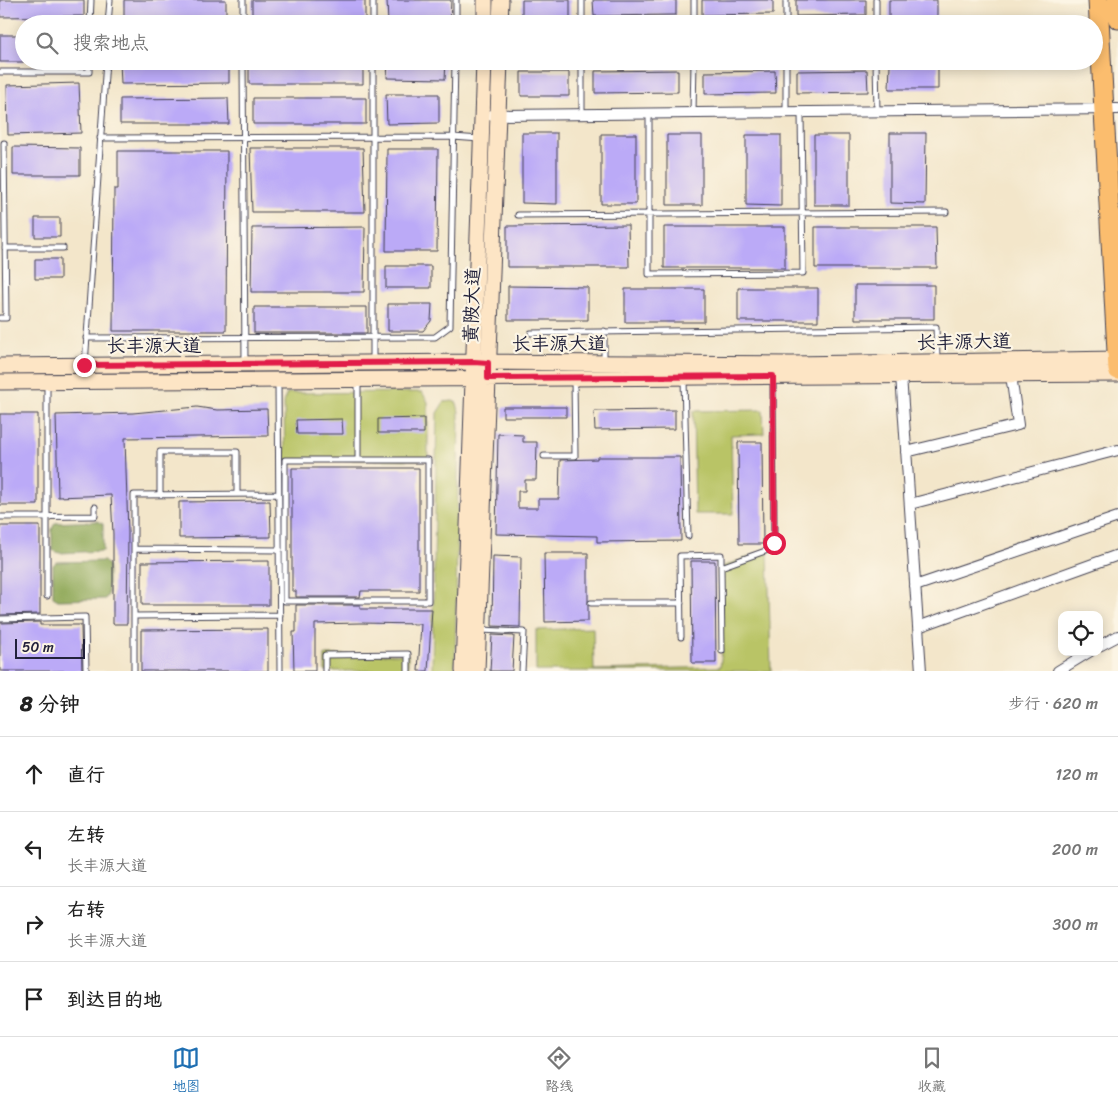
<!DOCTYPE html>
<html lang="zh">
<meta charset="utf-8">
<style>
:root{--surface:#fff;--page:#f2f2f2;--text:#222;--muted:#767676;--line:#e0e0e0;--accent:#1f6fb2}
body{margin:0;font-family:Sriracha,"LXGW WenKai TC",sans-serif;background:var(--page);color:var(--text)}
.controls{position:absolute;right:15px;bottom:15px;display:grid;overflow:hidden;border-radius:10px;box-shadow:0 2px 12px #0003}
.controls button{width:45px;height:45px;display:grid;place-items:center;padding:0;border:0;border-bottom:1px solid var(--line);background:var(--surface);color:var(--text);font:25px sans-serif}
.scale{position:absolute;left:15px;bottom:12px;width:70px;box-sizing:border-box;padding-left:5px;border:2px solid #22223b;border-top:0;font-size:14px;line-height:18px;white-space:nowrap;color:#22223b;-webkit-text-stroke:4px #fcf5e5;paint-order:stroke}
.stop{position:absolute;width:15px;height:15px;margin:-11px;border:4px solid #e11d48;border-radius:50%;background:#fff}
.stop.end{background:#e11d48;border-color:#fff;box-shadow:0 1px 5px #0008}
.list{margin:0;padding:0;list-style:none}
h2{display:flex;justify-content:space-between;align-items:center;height:65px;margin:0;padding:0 20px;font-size:21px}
h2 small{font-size:16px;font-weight:400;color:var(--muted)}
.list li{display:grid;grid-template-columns:32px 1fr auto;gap:15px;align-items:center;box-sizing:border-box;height:75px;padding:0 20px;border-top:1px solid var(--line)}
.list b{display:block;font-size:19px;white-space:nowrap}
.list p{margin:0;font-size:16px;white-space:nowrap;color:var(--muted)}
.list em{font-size:16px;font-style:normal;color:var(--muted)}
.icon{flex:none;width:28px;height:28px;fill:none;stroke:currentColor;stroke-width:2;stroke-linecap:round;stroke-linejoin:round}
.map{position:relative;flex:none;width:1118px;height:671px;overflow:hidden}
.search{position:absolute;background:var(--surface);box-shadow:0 2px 12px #0003;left:15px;right:15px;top:15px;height:55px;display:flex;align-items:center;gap:12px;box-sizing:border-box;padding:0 18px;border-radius:28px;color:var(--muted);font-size:19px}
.sheet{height:365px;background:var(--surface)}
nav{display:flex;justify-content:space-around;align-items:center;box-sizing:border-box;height:70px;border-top:1px solid var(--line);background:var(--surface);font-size:14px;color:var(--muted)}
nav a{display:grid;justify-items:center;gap:2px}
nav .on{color:var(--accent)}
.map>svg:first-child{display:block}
.green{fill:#b9c466;stroke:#6e7350}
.forest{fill:#92aa5b;stroke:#5a664b}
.building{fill:#bbaaf7}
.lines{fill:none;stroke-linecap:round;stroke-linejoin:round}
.lane-casing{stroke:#413f50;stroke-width:7}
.street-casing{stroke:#413f50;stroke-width:12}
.secondary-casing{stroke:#413f50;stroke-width:17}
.highway-casing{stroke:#413f50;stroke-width:21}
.lane{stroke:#fff;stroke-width:5}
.street{stroke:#fff;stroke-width:10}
.secondary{stroke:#fde5c5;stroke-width:15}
.highway{stroke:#fbbd6e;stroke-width:19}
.route{stroke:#e11d48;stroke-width:6}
.labels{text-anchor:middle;stroke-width:4.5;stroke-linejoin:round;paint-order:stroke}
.street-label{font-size:19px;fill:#22223b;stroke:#fcf5e5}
</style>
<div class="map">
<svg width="1118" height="671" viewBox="0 0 1118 671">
<rect width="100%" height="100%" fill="#fcf5e5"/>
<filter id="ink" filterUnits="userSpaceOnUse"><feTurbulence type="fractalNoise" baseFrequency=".02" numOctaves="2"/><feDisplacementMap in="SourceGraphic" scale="10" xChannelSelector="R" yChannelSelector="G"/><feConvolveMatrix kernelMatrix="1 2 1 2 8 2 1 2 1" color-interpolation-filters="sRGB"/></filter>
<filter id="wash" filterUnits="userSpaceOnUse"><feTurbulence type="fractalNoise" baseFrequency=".0096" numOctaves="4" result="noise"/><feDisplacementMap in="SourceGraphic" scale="20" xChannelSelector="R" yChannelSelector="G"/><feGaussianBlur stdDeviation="1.12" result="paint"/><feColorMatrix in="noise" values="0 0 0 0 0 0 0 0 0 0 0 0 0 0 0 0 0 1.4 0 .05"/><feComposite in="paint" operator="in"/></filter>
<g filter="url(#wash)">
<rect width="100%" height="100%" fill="#f3e6ca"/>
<path class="green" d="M422 392 428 402V460H285L284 400 287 393Z
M453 401 457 403 459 412 455 671H432L437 413 444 402Z
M763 410 764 434 731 435 733 514H695L693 411Z
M768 550 771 671H536V630L593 628 594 670 720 667 722 651 721 567Z
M408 654V671H325V655Z"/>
<path class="forest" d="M98 521 103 524V551L59 553 52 550V529L55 523Z
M104 561 108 565V595L105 599 58 600 53 597V565L56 562Z"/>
<g id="blocks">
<path class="building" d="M0 0H84V16L0 17Z
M124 0H226V24H124Z
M252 0H365V24H252Z
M387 0H451L450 24H388Z
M522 0H570V20L522 19Z
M593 0H676V15L594 16Z
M702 0H773V14L702 15Z
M796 0H866V15L796 16Z
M889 0H937V19H889Z
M0 35H24V62H0Z
M120 61H229V83L121 84Z
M249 61H363V84H249Z
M388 61H446L445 79 387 78Z
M890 64 938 65V89H889Z
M678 70V92L595 93V71Z
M867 70 868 92 797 93V71Z
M775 71 776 93 705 94V72Z
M521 72H569V96H521Z
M79 83 81 133 8 135 7 85Z
M386 94H439V123L387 124Z
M228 98 229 124H120V99Z
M253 98H366V124H253Z
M522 133H557V204L522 203Z
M890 133H926L925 204 890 203Z
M601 134H636V204H601Z
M667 135H702V205H667Z
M746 135H781V206L746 205Z
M814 135H849V205H814Z
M13 147 80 148V175H13Z
M250 148H363L365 212H252Z
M387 149H438L437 251H386Z
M118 151H227L226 331H113L114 189H118Z
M35 218H60V237H35Z
M628 225 629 267H507V226Z
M365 227 364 292H251L252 228Z
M664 227H785V268H664Z
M815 227H936L937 268H815Z
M35 259H60V279H35Z
M386 266H431V288H386Z
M855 285H934V319H855Z
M508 286 588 287V320H508Z
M738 288H818V321H738Z
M625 289H704V322H625Z
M388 304H432L431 321 423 331H388Z
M254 307H367V333H254Z
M197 407 217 410 267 409 268 436 125 438 128 533 127 624H113V534L111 495 58 497 56 415 133 413Z
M503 407H566V417H503Z
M675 410V429L595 430 594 411Z
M0 414H38V505H0Z
M424 418V433H378V419Z
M342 419 343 434H297L296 420Z
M498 434 523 435V442H537L536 480H525V491H518V508H538V499H559L560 460 597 459V457H680L681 541 597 542V536L496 534Z
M738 442H762L763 544H739Z
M292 468H419V591H361L360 597H296V591H292Z
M270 501 271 537 179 538V502Z
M0 526H40V614L0 615Z
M544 553H588V621L545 622Z
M493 556 521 557 520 627 492 626Z
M269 561V605H142V562Z
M691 561H715L716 663H692Z
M296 605H360V609H432L428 671H418L421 624 360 623 315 624V671H294L293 632H296Z
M40 622V625H81L82 671H0V623Z
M268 629V671H141V630Z
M492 635 514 636 512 671H490Z"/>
</g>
</g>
<g filter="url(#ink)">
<use href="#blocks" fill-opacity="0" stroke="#413f50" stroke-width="1"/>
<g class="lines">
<g class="lane-casing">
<path id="lane" d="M243 0V24
M373 0V24
M876 0V24
M90 24 91 0
M108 24 110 0
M456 24V0
M582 24V0
M694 24V0
M786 24V0
M243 61 245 363
M876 61 877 112
M0 72H89V61
M786 112V61
M693 113 694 61
M582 114V61
M649 114V274L803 273 801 113
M100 138 453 137 480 139
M518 215 946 212
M5 248H63
M0 318H6L4 143
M531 333 936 327 937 359
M86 338 435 337 450 326 455 61
M604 360V331
M373 362V61
M85 365 106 61
M684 380 688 536
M358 382V460H428V601H285V460H358
M278 383 280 671
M544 456H575L574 380
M160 495V452H237V494
M0 517 95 516V507
M134 549 280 550
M721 567 722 651
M47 596V382
M591 603H681
M134 616 280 615
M0 619 85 617 86 671
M481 630 524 632 522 671
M681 637 680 556 721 555V567L768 550 774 543 773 379
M134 671V495L279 494
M325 671V655L408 654V671"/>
</g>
<g class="street-casing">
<path id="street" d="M492 115 1118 109
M901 375 921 671
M906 452 1018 425 1011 375
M910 504 1118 450
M915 586 1118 517
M918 627 1118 555
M1099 646 1118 636
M1058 671 1089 652"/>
</g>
<g class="secondary-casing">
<path id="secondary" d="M485 24V0
M500 24 501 0
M0 366 474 362 791 364 1118 359
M0 382 1118 374
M463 671 484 61
M477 671 500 61"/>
</g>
<g class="highway-casing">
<path id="highway" d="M1098 0 1118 370
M1117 0 1118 19"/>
</g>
<use href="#lane" class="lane"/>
<use href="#street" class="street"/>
<use href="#secondary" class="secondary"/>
<use href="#highway" class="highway"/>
</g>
</g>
<g class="lines" filter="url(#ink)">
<path class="route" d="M84 365 474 362 488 363V378L773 376 774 543"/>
</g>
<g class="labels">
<g class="street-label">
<text transform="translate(471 305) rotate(-88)" y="7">黄陂大道</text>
<text transform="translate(964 341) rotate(-1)" y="7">长丰源大道</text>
<text x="559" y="350">长丰源大道</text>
<text x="154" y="352">长丰源大道</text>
</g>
</g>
</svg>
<div class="controls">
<button><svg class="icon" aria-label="locate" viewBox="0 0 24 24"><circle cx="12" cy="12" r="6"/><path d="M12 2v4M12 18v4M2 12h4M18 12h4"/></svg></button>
</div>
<div class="scale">50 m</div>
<div class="stop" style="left:774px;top:543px"></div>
<div class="stop end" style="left:84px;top:365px"></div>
<div class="search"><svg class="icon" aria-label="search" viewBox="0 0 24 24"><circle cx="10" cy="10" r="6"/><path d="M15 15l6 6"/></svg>搜索地点</div>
</div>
<section class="sheet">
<h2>8 分钟<small>步行 · 620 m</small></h2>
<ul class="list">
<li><svg class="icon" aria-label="ahead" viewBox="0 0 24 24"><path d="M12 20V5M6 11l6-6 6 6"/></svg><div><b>直行</b></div><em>120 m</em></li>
<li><svg class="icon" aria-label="left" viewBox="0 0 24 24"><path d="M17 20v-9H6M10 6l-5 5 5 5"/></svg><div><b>左转</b><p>长丰源大道</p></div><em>200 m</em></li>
<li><svg class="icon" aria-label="right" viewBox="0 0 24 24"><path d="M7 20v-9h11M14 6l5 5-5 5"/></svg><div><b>右转</b><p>长丰源大道</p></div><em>300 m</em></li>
<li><svg class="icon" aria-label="arrive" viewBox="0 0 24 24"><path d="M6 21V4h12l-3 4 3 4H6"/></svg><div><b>到达目的地</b></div></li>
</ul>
</section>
<nav>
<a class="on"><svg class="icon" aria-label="map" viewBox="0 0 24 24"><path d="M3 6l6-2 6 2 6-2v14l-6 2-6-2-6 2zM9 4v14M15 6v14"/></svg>地图</a>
<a><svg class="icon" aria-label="directions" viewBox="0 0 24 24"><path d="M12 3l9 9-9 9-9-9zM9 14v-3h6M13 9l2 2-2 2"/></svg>路线</a>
<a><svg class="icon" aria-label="saved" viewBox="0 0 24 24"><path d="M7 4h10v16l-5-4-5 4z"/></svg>收藏</a>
</nav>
